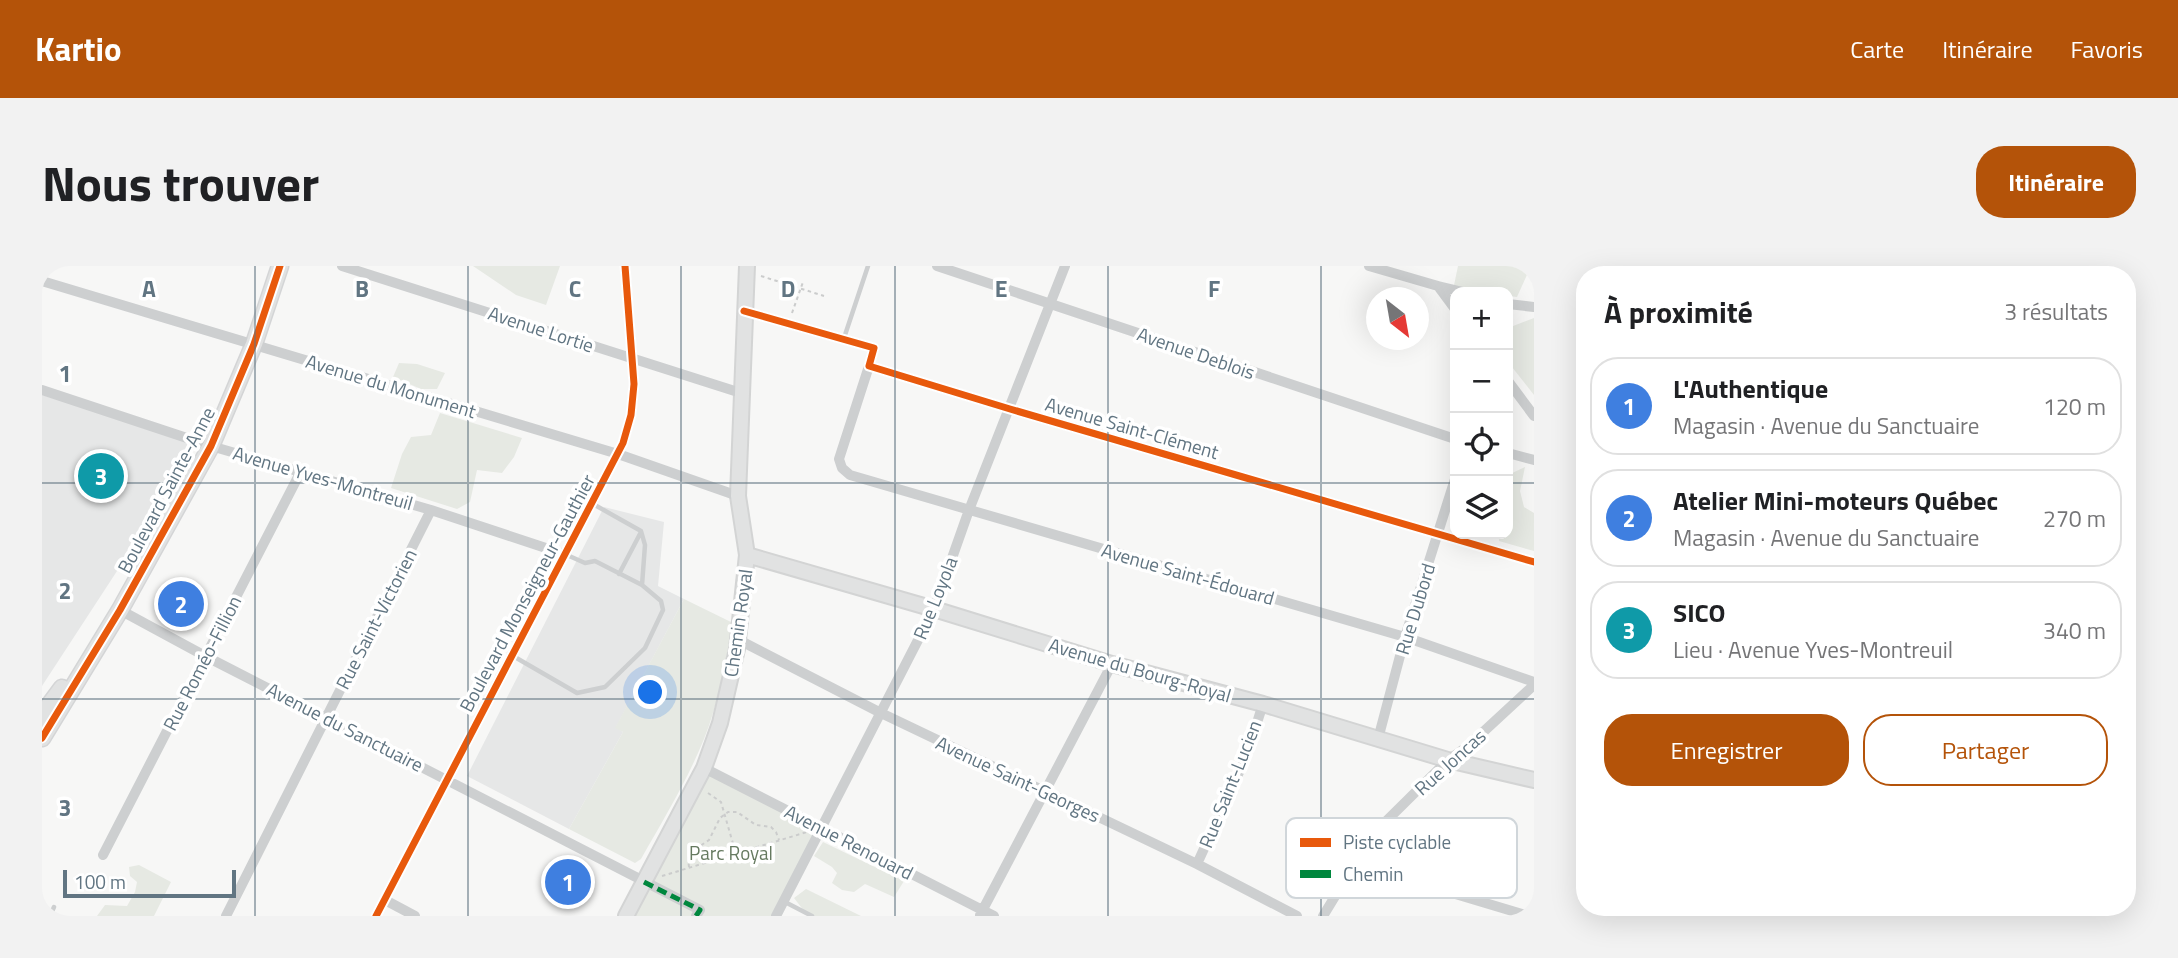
<!DOCTYPE html>
<html lang="fr">
<meta charset="utf-8">
<style>
:root{--surface:#fff;--page:#f2f2f2;--text:#202124;--muted:#757577;--line:#e0e0e0;--accent:#b45309}
body{margin:0;font-family:"Titillium Web",sans-serif;background:var(--page);color:var(--text)}
.controls{position:absolute;right:21px;top:21px;display:grid;overflow:hidden;border-radius:14px;box-shadow:0 7px 28px #0002}
.controls button{width:63px;height:63px;display:grid;place-items:center;padding:0;border:0;border-bottom:2px solid var(--line);background:var(--surface);color:var(--text);font:35px sans-serif}
.compass{position:absolute;left:1324px;top:21px;width:63px;height:63px;border-radius:50%;background:var(--surface);box-shadow:0 7px 28px #0002;rotate:149deg}
.scale{position:absolute;left:21px;bottom:18px;width:173px;box-sizing:border-box;padding-left:7px;border:4px solid #617582;border-top:0;font-size:19px;line-height:24px;white-space:nowrap;color:#617582;-webkit-text-stroke:5px #fff;paint-order:stroke}
.you{position:absolute;left:609px;top:427px;width:24px;height:24px;margin:-18px;border:5px solid #fff;border-radius:50%;background:#1a73e8;box-shadow:0 0 0 10px #1a73e833}
.badge{display:grid;place-items:center;width:46px;height:46px;border-radius:50%;background:var(--accent);color:#fff;font-size:23px;font-weight:700}
.pin{position:absolute;translate:-50% -50%;border:4px solid #fff;box-shadow:0 2px 7px #0006}
.list{margin:0;padding:0;list-style:none}
h2{display:flex;justify-content:space-between;align-items:center;height:91px;margin:0;padding:0 28px;font-size:30px}
h2 small{font-size:23px;font-weight:400;color:var(--muted)}
.list li{display:grid;grid-template-columns:46px 1fr auto;gap:21px;align-items:center;box-sizing:border-box;height:98px;margin:0 14px 14px;padding:0 14px;border:2px solid var(--line);border-radius:28px}
.list b{display:block;font-size:26px;white-space:nowrap}
.list p{margin:0;font-size:23px;white-space:nowrap;color:var(--muted)}
.list em{font-size:23px;font-style:normal;color:var(--muted)}
.actions{display:flex;gap:14px;padding:21px 28px}
.actions a{flex:1;padding:16px 0;border:2px solid var(--accent);border-radius:28px;text-align:center;font-size:24px;color:var(--accent)}
.actions .main{background:var(--accent);color:#fff}
.icon{flex:none;width:38px;height:38px;fill:none;stroke:currentColor;stroke-width:2;stroke-linecap:round;stroke-linejoin:round}
.map{position:relative;flex:none;width:1492px;height:650px;overflow:hidden;border-radius:28px}
header{display:flex;align-items:center;gap:42px;box-sizing:border-box;height:98px;padding:0 35px;background:var(--accent);color:#fff}
header strong{font-size:33px}
nav{display:flex;gap:38px;margin-inline-start:auto;font-size:24px}
.intro{display:flex;align-items:center;justify-content:space-between;box-sizing:border-box;height:168px;padding:0 42px}
h1{margin:0;font-size:49px}
.button{padding:18px 32px;border-radius:28px;background:var(--accent);color:#fff;font-size:24px;font-weight:700}
main{display:flex;gap:42px;padding:0 42px}
aside{flex:1;background:var(--surface);border-radius:28px;box-shadow:0 7px 28px #0002}
.map>svg:first-child{display:block}
.built{fill:#e6e7e7}
.green{fill:#e6e9e3}
.lines{fill:none;stroke-linecap:round;stroke-linejoin:round}
.secondary-casing{stroke:#d3d4d4;stroke-width:18}
.primary-casing{stroke:#d4d5d6;stroke-width:19}
.path{stroke:#cbcccc;stroke-width:2;stroke-dasharray:3.5 3.5;stroke-linecap:butt}
.lane{stroke:#cdcfd0;stroke-width:4.5}
.street{stroke:#cdcfd0;stroke-width:10}
.secondary{stroke:#e1e2e2;stroke-width:14}
.primary{stroke:#e1e2e2;stroke-width:16}
.quiet{stroke:#00873e;stroke-width:5;stroke-dasharray:10 5;stroke-linecap:butt}
.cycleway-casing{stroke:#fff;stroke-width:11}
.cycleway{stroke:#e8590c;stroke-width:7}
.grid{fill:none;stroke:#617582;stroke-width:2;stroke-opacity:0.55}
.labels{text-anchor:middle;stroke-width:7;stroke-linejoin:round;paint-order:stroke}
.street-label{font-size:19px;fill:#617582;stroke:#fff}
.park-label{font-size:19px;fill:#667a60;stroke:#fff}
.key{fill:#fff;stroke:#d0d6da;stroke-width:2}
.key-label{font-size:19px;fill:#617582}
.grid-label{font-size:23px;text-anchor:middle;font-weight:bold;fill:#617582;stroke:#fff;stroke-width:7;stroke-linejoin:round;paint-order:stroke}
</style>
<header>
<strong>Kartio</strong>
<nav><a>Carte</a><a>Itinéraire</a><a>Favoris</a></nav>
</header>
<div class="intro"><h1>Nous trouver</h1><a class="button">Itinéraire</a></div>
<main>
<div class="map">
<svg width="1492" height="650" viewBox="0 0 1492 650">
<rect width="100%" height="100%" fill="#f7f7f6"/>
<path class="built" d="M0 129 148 173 122 233 0 420Z
M562 241 622 256 616 320 642 333 574 461 581 466 527 563 425 510Z"/>
<path class="green" d="M431 0H518L504 39 474 29Z
M1416 0H1489L1475 31 1466 30V26L1411 24Z
M1492 52V129L1466 96V62Z
M357 97 375 98 403 107 395 123H379L351 111Z
M398 147 480 172 472 191 460 207 435 204 428 236 415 243 349 222 360 188 369 171 389 169Z
M1483 201 1478 225 1482 241 1492 247V285L1457 275V268H1466V209Z
M642 333 691 357C683 396 677 436 662 473 645 515 621 554 599 593L593 597 527 563 581 466 573 462Z
M662 502 779 562 734 650H584Z
M781 576 862 615 852 631 823 618 812 626 800 624 790 617 795 607 790 601 772 590Z
M97 599 129 616 112 650H55L63 639 85 640 93 626 95 616 88 610 87 601Z
M764 623 819 650H766L752 632Z"/>
<g class="lines">
<g class="secondary-casing">
<path id="secondary" d="M705 289 892 343 1070 398 1221 438 1406 494 1492 514
M584 650 662 502 678 457 695 383 705 289 696 230 705 0"/>
</g>
<g class="primary-casing">
<path id="primary" d="M0 449 20 422
M0 472 78 344 169 180 212 78 238 0"/>
</g>
<path class="path" d="M719 10 782 30
M750 47 761 16
M666 527 679 536 694 588
M647 601 646 592 649 586 667 574 678 552 686 546H695L714 559 729 561 734 566 737 574
M620 610 765 566"/>
<path class="lane" d="M802 72 826 0
M525 289 543 297 553 295 600 319
M577 308 599 266
M471 390 535 427 563 421 603 382 621 344 619 335 600 319 603 279 599 265 551 238
M743 636 770 650
M8 650 12 641"/>
<path class="street" d="M300 0 699 127
M895 0 1413 173
M1327 0 1396 20 1413 43
M0 15 576 188 696 230
M1396 20 1421 26
M1466 38 1492 41
M702 45 832 82 827 100 968 143 1492 296
M827 100 797 193 800 202 808 209 1363 371 1492 416
M1466 115 1492 150
M0 124 169 180 389 244 522 288
M1466 187 1492 194
M78 344 163 390 658 644 654 650
M697 374 839 447 1155 598 1255 650
M1336 473 1363 371 1413 213
M662 502 952 650
M61 589 258 207
M1314 596 1330 603 1487 650
M1155 598 1204 491 1221 438
M343 634 373 650
M938 649 1070 398
M184 650 389 244
M334 650 581 177 589 149 592 118 583 0
M734 650 892 343 927 244 1023 0
M1281 650 1314 596 1321 578 1406 494 1426 480 1492 419"/>
<use href="#secondary" class="secondary"/>
<use href="#primary" class="primary"/>
<path class="quiet" d="M602 616 658 644 654 650"/>
<g class="cycleway-casing">
<path id="cycleway" d="M702 45 832 82 827 100 968 143 1492 296
M0 472 78 344 169 180 212 78 238 0
M334 650 581 177 589 149 592 118 583 0"/>
</g>
<use href="#cycleway" class="cycleway"/>
</g>
<path class="grid" d="M213 0V650M426 0V650M639 0V650M853 0V650M1066 0V650M1279 0V650M0 217H1413M1466 217H1492M0 433H1492"/>
<g class="labels">
<g class="street-label">
<text transform="translate(499 63) rotate(18)" y="7">Avenue Lortie</text>
<text transform="translate(1154 87) rotate(19)" y="7">Avenue Deblois</text>
<text transform="translate(349 120) rotate(17)" y="7">Avenue du Monument</text>
<text transform="translate(1090 162) rotate(16)" y="7">Avenue Saint-Clément</text>
<text transform="translate(281 212) rotate(16)" y="7">Avenue Yves-Montreuil</text>
<text transform="translate(124 224) rotate(-62)" y="7">Boulevard Sainte-Anne</text>
<text transform="translate(1146 308) rotate(16)" y="7">Avenue Saint-Édouard</text>
<text transform="translate(485 327) rotate(-62)" y="7">Boulevard Monseigneur-Gauthier</text>
<text transform="translate(893 332) rotate(-68)" y="7">Rue Loyola</text>
<text transform="translate(1373 343) rotate(-73)" y="7">Rue Dubord</text>
<text transform="translate(334 353) rotate(-63)" y="7">Rue Saint-Victorien</text>
<text transform="translate(696 357) rotate(-82)" y="7">Chemin Royal</text>
<text transform="translate(160 397) rotate(-63)" y="7">Rue Roméo-Fillion</text>
<text transform="translate(1098 404) rotate(16)" y="7">Avenue du Bourg-Royal</text>
<text transform="translate(303 461) rotate(27)" y="7">Avenue du Sanctuaire</text>
<text transform="translate(1408 496) rotate(-42)" y="7">Rue Joncas</text>
<text transform="translate(976 513) rotate(25)" y="7">Avenue Saint-Georges</text>
<text transform="translate(1188 518) rotate(-68)" y="7">Rue Saint-Lucien</text>
<text transform="translate(807 576) rotate(27)" y="7">Avenue Renouard</text>
</g>
<g class="park-label">
<text x="689" y="594">Parc Royal</text>
</g>
</g>
<rect x="1244" y="552" width="231" height="80" rx="10" class="key"/>
<rect x="1258" y="572" width="31" height="9" fill="#e8590c"/>
<rect x="1258" y="604" width="31" height="8" fill="#00873e"/>
<g class="key-label">
<text x="1301" y="583">Piste cyclable</text>
<text x="1301" y="615">Chemin</text>
</g>
<g class="grid-label">
<text x="107" y="31">A</text>
<text x="320" y="31">B</text>
<text x="533" y="31">C</text>
<text x="746" y="31">D</text>
<text x="959" y="31">E</text>
<text x="1172" y="31">F</text>
<text x="23" y="116">1</text>
<text x="23" y="333">2</text>
<text x="23" y="550">3</text>
</g>
</svg>
<div class="controls">
<button>+</button>
<button>−</button>
<button><svg class="icon" aria-label="locate" viewBox="0 0 24 24"><circle cx="12" cy="12" r="6"/><path d="M12 2v4M12 18v4M2 12h4M18 12h4"/></svg></button>
<button><svg class="icon" aria-label="layers" viewBox="0 0 24 24"><path d="M12 4l9 5-9 5-9-5zM3 14l9 5 9-5"/></svg></button>
</div>
<svg class="compass" viewBox="-18 -18 36 36"><path d="M0-13l5 13h-10z" fill="#e53935"/><path d="M0 13l5-13h-10z" fill="#757577"/></svg>
<div class="scale">100 m</div>
<div class="you"></div>
<div class="pin badge" style="left:526px;top:616px;background:#3f7fe0">1</div>
<div class="pin badge" style="left:139px;top:338px;background:#3f7fe0">2</div>
<div class="pin badge" style="left:59px;top:210px;background:#0f9aa8">3</div>
</div>
<aside>
<h2>À proximité<small>3 résultats</small></h2>
<ul class="list">
<li><span class="badge" style="background:#3f7fe0">1</span><div><b>L'Authentique</b><p>Magasin · Avenue du Sanctuaire</p></div><em>120 m</em></li>
<li><span class="badge" style="background:#3f7fe0">2</span><div><b>Atelier Mini-moteurs Québec</b><p>Magasin · Avenue du Sanctuaire</p></div><em>270 m</em></li>
<li><span class="badge" style="background:#0f9aa8">3</span><div><b>SICO</b><p>Lieu · Avenue Yves-Montreuil</p></div><em>340 m</em></li>
</ul>
<div class="actions"><a class="main">Enregistrer</a><a>Partager</a></div>
</aside>
</main>
